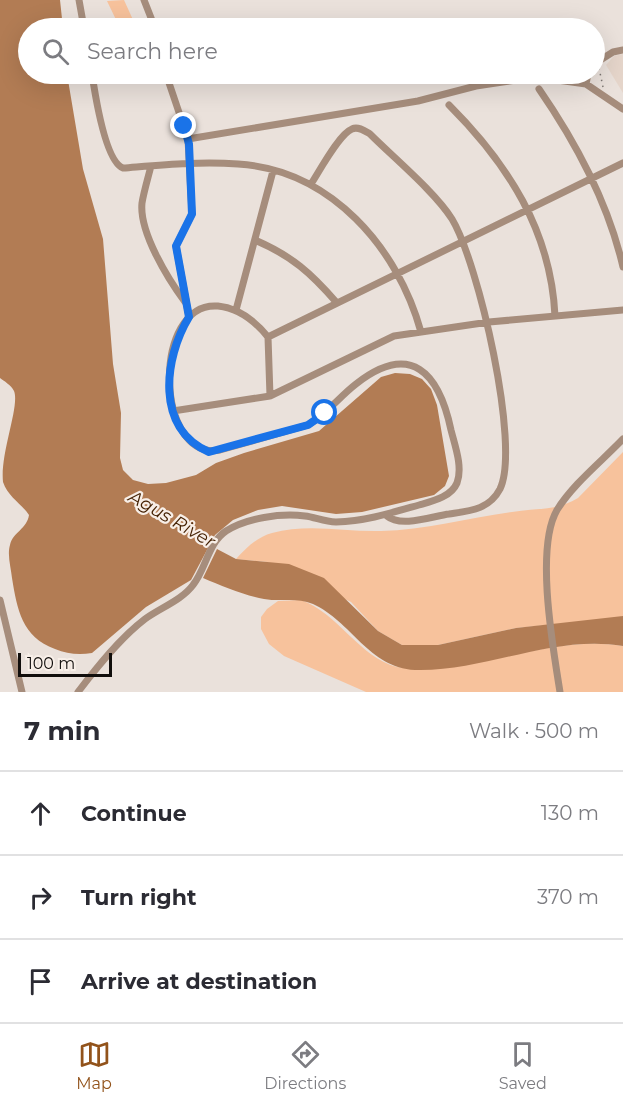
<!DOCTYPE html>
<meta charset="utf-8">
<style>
:root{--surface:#fff;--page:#f7f7f7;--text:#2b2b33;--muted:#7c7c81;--line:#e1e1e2;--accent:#92531b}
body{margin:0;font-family:Montserrat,sans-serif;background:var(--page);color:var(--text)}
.scale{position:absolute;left:18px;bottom:15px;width:94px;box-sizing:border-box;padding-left:6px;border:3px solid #110e0c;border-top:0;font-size:16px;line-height:21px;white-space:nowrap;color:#110e0c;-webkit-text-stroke:4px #f8efe8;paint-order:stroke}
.stop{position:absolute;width:18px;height:18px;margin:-14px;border:4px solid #1a73e8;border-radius:50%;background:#fff}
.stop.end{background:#1a73e8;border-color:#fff;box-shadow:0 2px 6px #0008}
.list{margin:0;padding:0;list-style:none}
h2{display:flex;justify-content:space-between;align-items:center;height:78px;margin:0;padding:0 24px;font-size:26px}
h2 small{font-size:20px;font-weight:400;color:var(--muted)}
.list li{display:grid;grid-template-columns:39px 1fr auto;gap:18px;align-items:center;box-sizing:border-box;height:84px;padding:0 24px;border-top:2px solid var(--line)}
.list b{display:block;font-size:22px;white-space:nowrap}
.list em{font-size:20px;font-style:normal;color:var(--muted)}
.icon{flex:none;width:33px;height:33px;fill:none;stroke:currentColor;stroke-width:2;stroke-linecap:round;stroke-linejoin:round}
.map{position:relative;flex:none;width:623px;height:692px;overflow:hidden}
.search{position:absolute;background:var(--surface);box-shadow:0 6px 24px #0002;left:18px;right:18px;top:18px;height:66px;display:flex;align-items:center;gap:15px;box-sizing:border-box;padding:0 21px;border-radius:33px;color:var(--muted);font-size:22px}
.sheet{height:330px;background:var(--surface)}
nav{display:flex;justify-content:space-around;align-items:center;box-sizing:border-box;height:84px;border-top:2px solid var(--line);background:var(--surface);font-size:16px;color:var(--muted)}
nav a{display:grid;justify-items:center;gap:3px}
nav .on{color:var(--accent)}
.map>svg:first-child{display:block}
.built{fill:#e5d5ca}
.green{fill:#f7c29c}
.water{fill:#b27c54}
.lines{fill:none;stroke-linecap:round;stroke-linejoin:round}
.path{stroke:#7b7571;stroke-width:1.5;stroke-dasharray:1.5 4.5;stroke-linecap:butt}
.minor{stroke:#a68d7c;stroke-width:7}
.route{stroke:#1a73e8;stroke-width:8}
.labels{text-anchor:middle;stroke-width:4.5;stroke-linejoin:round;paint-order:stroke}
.water-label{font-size:18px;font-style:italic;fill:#431f00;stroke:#f8efe8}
</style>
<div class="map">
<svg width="623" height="692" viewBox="0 0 623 692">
<rect width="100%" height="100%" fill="#eae1db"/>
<path class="built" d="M623 54V93L606 65 614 56Z"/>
<path class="green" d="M124 0 134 22 120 28 107 1Z
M623 452V616L618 618 516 628 438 645H402L378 631 351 602 268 562 236 559C246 548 257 537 272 533 308 523 345 532 381 531 425 530 469 518 512 512 535 508 557 511 578 498Z
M301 600C338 613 359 657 397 667 406 669 416 667 425 667 491 668 556 635 623 646V692H366L284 656 269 644 261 629V617L267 609 278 601Z"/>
<path class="water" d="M0 0H60L63 28H28V74H67L83 169 103 239 113 364 121 413 120 458 123 470 133 480 148 484 166 483 196 475 216 463 244 453 319 431 381 377 395 373 410 374 422 379 431 389 437 405 449 476 445 486 434 495 362 512 336 514 282 506 258 510 233 520 215 535 191 580 146 607 92 653C79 655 67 654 55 649 22 637 17 609 12 578 11 568 7 555 10 545 13 532 27 529 29 515 21 503 8 497 3 482 0 453 20 406 14 391 11 385 4 381 0 378Z
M217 549 236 559 289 564 324 578 378 631 402 645H438L516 628 623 616V646C553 634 485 672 415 670 369 668 351 621 313 604 297 597 281 602 264 599 243 595 222 586 203 578Z"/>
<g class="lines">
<path class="path" d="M599 68 603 87"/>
<path class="minor" d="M79 0 84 28
M144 0 155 28
M594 64 613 52 623 50
M92 74C95 94 105 161 123 168 161 165 200 161 238 164 331 170 398 248 421 332
M166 74 188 139 418 101 476 86 536 77 586 84 623 109
M586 84 588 74
M539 89C577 144 608 202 623 267
M449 105C508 164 551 231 555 316
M188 139 192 214 176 246 189 317
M151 166C148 178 144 191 142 203 139 232 168 279 185 302
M311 184C319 172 339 134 352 129 358 126 365 131 370 134 394 158 435 192 452 219 478 262 521 446 500 489 489 510 469 511 449 514 433 516 401 528 387 516
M255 240C292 256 311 273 337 303
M236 310 273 171
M268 337 623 163
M173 411 270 396 394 336 489 322 623 310
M0 600 22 692
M78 692C97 667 120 638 145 619 160 608 182 600 193 585 206 569 208 543 226 531 247 518 280 513 305 516 315 517 324 522 336 522 366 521 391 513 419 505 433 501 451 497 457 483 463 467 455 446 451 430 439 373 411 341 356 384 339 397 327 414 308 425L220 450C155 462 151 301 218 306 239 308 255 321 268 337L270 396
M560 692C553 648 535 548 557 510 573 484 602 461 623 439"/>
</g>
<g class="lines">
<path class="route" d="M184 126 189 144 192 214 176 246 189 317C164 358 155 429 209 452L308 425 325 413"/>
</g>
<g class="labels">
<g class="water-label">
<text transform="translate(172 519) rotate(30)" y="6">Agus River</text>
</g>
</g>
</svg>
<div class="scale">100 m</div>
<div class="stop" style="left:325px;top:413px"></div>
<div class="stop end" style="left:184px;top:126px"></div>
<div class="search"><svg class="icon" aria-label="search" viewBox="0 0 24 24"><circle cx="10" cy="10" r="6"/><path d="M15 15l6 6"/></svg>Search here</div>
</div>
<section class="sheet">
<h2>7 min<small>Walk · 500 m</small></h2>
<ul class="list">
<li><svg class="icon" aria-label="ahead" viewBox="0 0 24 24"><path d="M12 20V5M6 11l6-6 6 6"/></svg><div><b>Continue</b></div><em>130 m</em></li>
<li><svg class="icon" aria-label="right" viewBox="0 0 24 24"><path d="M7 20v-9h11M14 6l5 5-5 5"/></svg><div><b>Turn right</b></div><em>370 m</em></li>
<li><svg class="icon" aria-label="arrive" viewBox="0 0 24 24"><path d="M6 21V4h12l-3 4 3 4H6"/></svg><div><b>Arrive at destination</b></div></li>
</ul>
</section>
<nav>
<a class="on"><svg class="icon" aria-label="map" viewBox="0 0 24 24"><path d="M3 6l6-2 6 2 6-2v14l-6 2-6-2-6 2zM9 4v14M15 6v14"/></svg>Map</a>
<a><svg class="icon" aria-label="directions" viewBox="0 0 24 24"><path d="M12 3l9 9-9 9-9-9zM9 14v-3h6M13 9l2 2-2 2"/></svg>Directions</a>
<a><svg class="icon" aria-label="saved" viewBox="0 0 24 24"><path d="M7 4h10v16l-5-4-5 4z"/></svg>Saved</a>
</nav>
